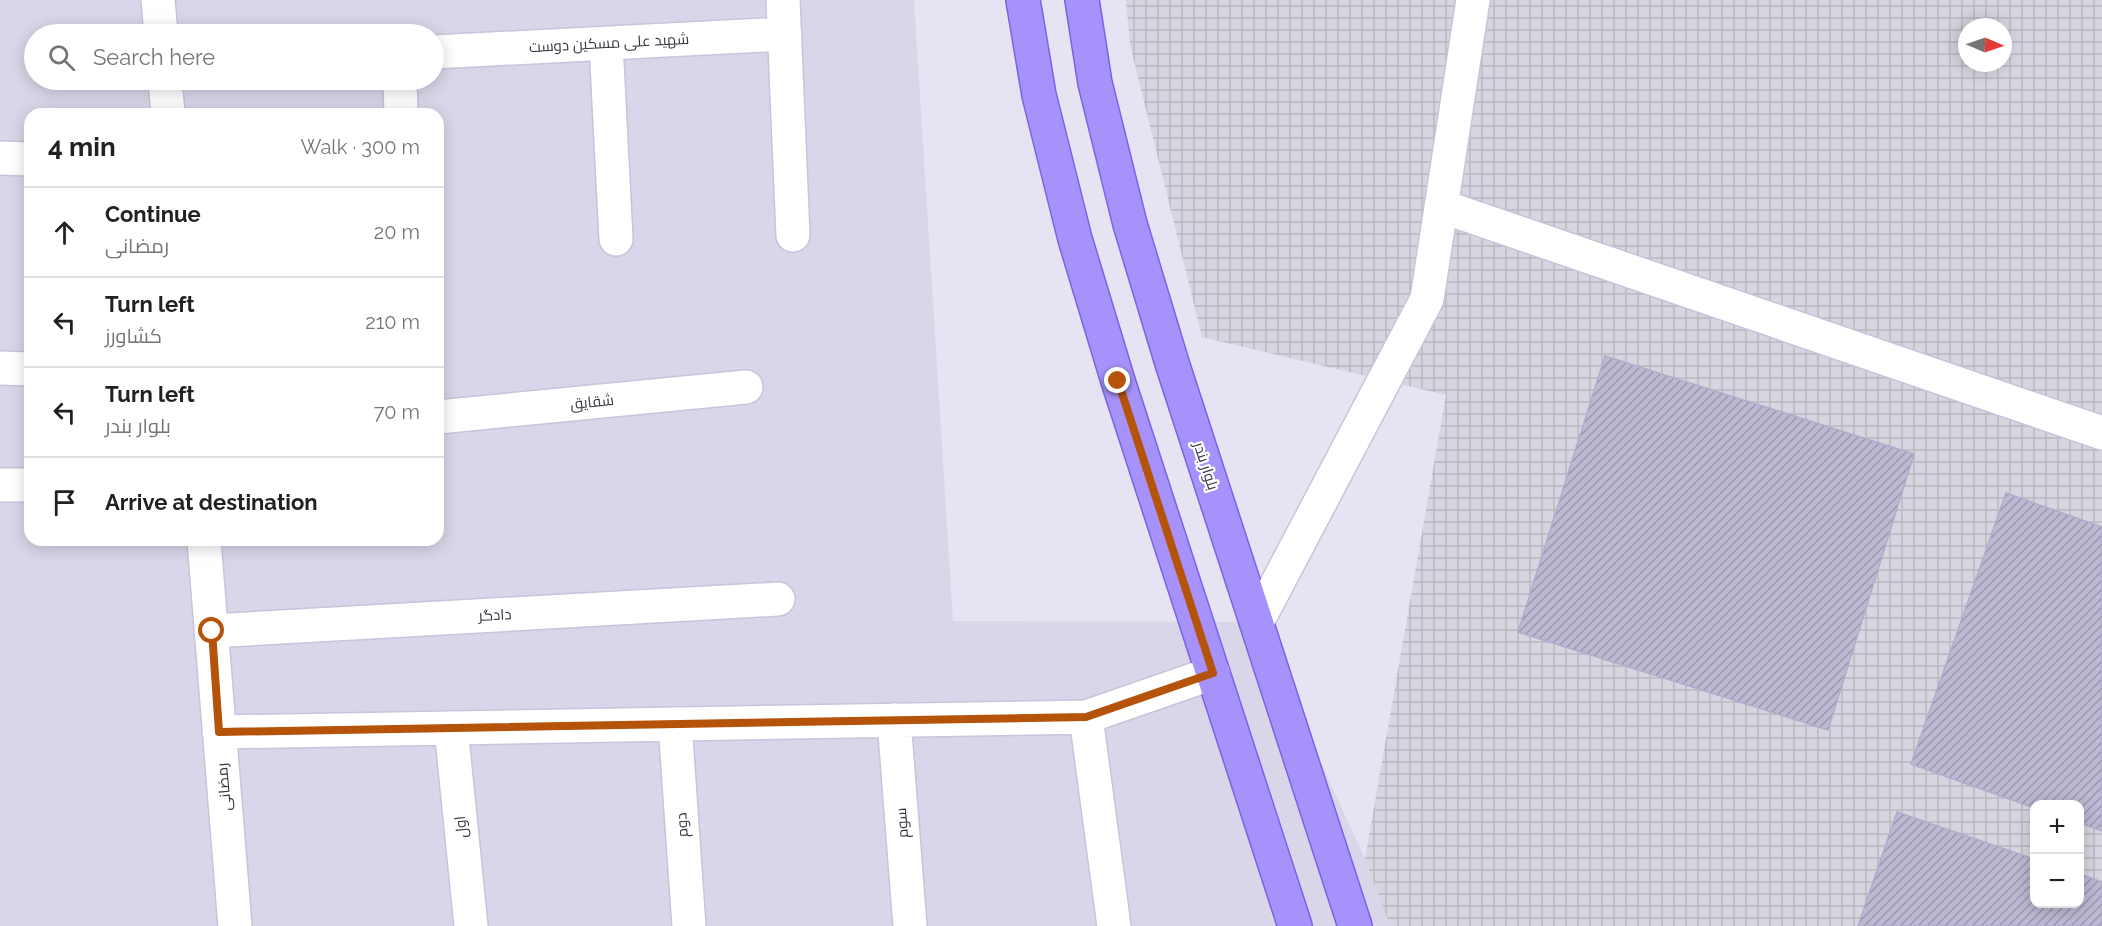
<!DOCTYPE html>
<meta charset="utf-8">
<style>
:root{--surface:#fff;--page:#f2f2f2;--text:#202124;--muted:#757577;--line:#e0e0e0}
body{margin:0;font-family:Raleway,Cairo,sans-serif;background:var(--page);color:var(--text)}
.controls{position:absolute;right:18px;bottom:18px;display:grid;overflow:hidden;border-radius:12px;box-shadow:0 3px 15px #0003}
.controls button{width:54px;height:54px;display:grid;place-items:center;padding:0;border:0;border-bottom:2px solid var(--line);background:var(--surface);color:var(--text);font:30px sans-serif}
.compass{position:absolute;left:1958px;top:18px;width:54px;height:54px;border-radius:50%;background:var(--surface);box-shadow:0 3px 15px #0003;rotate:92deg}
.stop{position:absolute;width:18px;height:18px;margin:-14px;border:4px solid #b45309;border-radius:50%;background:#fff}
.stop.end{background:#b45309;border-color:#fff;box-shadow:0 2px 6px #0008}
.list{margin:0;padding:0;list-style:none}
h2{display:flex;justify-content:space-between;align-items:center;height:78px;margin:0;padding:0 24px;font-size:26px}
h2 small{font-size:20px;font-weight:400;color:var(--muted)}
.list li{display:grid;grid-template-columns:39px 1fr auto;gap:18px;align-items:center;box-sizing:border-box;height:90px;padding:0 24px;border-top:2px solid var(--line)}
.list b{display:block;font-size:22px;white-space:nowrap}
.list p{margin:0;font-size:20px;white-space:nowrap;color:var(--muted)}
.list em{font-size:20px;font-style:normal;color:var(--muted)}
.icon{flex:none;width:33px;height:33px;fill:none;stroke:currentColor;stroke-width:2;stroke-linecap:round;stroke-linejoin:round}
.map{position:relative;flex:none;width:2102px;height:926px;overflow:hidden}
.search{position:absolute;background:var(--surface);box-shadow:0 3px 15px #0003;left:24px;top:24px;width:420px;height:66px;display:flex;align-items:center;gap:15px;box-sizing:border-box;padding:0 21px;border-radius:33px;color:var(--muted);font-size:22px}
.panel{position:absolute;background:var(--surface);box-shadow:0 3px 15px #0003;left:24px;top:108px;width:420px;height:438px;border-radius:18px}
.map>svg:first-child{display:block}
.residential{fill:#d9d6e9;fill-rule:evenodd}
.industrial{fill:url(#industrial-grid);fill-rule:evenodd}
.building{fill:url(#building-hatch);stroke:#b0adcd;stroke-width:1.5}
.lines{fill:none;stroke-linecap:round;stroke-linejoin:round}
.minor-casing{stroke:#c7c4db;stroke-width:36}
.major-casing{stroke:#7a62e1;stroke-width:36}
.minor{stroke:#fff;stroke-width:33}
.major{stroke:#a792fc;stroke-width:33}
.route{stroke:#b45309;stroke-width:8}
.labels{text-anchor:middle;stroke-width:4.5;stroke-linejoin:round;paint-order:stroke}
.street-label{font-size:15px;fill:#353443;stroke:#fff}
</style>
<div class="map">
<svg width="2102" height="926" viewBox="0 0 2102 926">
<defs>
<pattern id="industrial-grid" width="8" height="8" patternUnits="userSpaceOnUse" patternTransform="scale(1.5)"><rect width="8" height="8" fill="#d6d6e0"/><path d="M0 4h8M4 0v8" fill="none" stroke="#b8b8c1"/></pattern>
<pattern id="building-hatch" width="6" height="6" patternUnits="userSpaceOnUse" patternTransform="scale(1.5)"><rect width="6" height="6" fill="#bcb9d3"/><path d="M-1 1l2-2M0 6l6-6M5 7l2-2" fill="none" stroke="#9a97ad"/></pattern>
</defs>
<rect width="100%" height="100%" fill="#e6e4f2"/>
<path class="residential" d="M0 0H914L953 621 1257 622 1365 859 1390 926H0ZM34 34H434V80H34ZM30 114H438V540H30Z"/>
<path class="industrial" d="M1126 0H2102V926H1390L1365 859 1446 395 1202 337 1130 45ZM1967 27H2003V63H1967ZM2034 804H2080V904H2034Z"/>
<path class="building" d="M1605 356 1914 454 1828 730 1518 632Z
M2006 493 2102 527V831L2080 823V804H2034V808L1911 764Z
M1897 812 2034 859V904H2080V874L2102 882V926H1858Z"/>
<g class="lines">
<g class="minor-casing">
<path id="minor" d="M158 0 161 34
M783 0 793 235
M606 43 616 239
M434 52 785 34
M165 80 168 114
M400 80 401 114
M0 158 30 159
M1441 206 2102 433
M0 368 30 369
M438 417 746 387
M0 485H30
M204 540 235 926
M1257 622 1427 299 1473 0
M211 631 778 599
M1086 717 1114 926
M894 720 910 926
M675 724 689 926
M451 728 471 926
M219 732 1086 717 1213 673"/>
</g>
<g class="major-casing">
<path id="major" d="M1023 0 1039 95 1075 239 1118 381 1295 926
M1082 0 1095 83 1130 224 1172 363 1355 926"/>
</g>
<use href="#minor" class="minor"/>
<use href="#major" class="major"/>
</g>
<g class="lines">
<path class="route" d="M212 631 219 732 1086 717 1213 673 1118 381"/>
</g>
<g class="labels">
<g class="street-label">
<text transform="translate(609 43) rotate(-3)" y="5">شهید علی مسکین دوست</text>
<text transform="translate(592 402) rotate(-6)" y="5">شقایق</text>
<text transform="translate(1206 466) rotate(72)" y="5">بلوار بندر</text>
<text transform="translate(495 615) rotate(-3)" y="5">دادگر</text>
<text transform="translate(224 787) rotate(-95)" y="5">رمضانی</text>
<text transform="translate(902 823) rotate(-94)" y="5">سوم</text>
<text transform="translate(682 825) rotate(-94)" y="5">دوم</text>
<text transform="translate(461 827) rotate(-96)" y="5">اول</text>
</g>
</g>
</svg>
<div class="controls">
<button>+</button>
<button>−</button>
</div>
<svg class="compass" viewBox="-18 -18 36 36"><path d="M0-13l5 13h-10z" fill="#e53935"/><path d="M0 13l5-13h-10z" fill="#757577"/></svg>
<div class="stop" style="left:212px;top:631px"></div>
<div class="stop end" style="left:1118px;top:381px"></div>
<div class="search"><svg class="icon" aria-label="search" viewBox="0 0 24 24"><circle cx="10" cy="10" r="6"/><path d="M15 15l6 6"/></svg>Search here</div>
<section class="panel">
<h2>4 min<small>Walk · 300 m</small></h2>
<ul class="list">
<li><svg class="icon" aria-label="ahead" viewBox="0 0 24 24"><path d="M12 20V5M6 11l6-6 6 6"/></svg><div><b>Continue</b><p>رمضانی</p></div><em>20 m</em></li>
<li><svg class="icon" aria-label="left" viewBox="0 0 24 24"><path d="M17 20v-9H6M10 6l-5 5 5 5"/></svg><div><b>Turn left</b><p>کشاورز</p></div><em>210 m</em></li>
<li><svg class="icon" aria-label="left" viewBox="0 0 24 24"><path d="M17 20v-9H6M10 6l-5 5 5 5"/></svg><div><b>Turn left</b><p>بلوار بندر</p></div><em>70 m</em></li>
<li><svg class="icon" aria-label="arrive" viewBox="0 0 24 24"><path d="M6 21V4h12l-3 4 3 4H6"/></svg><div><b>Arrive at destination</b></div></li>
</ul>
</section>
</div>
